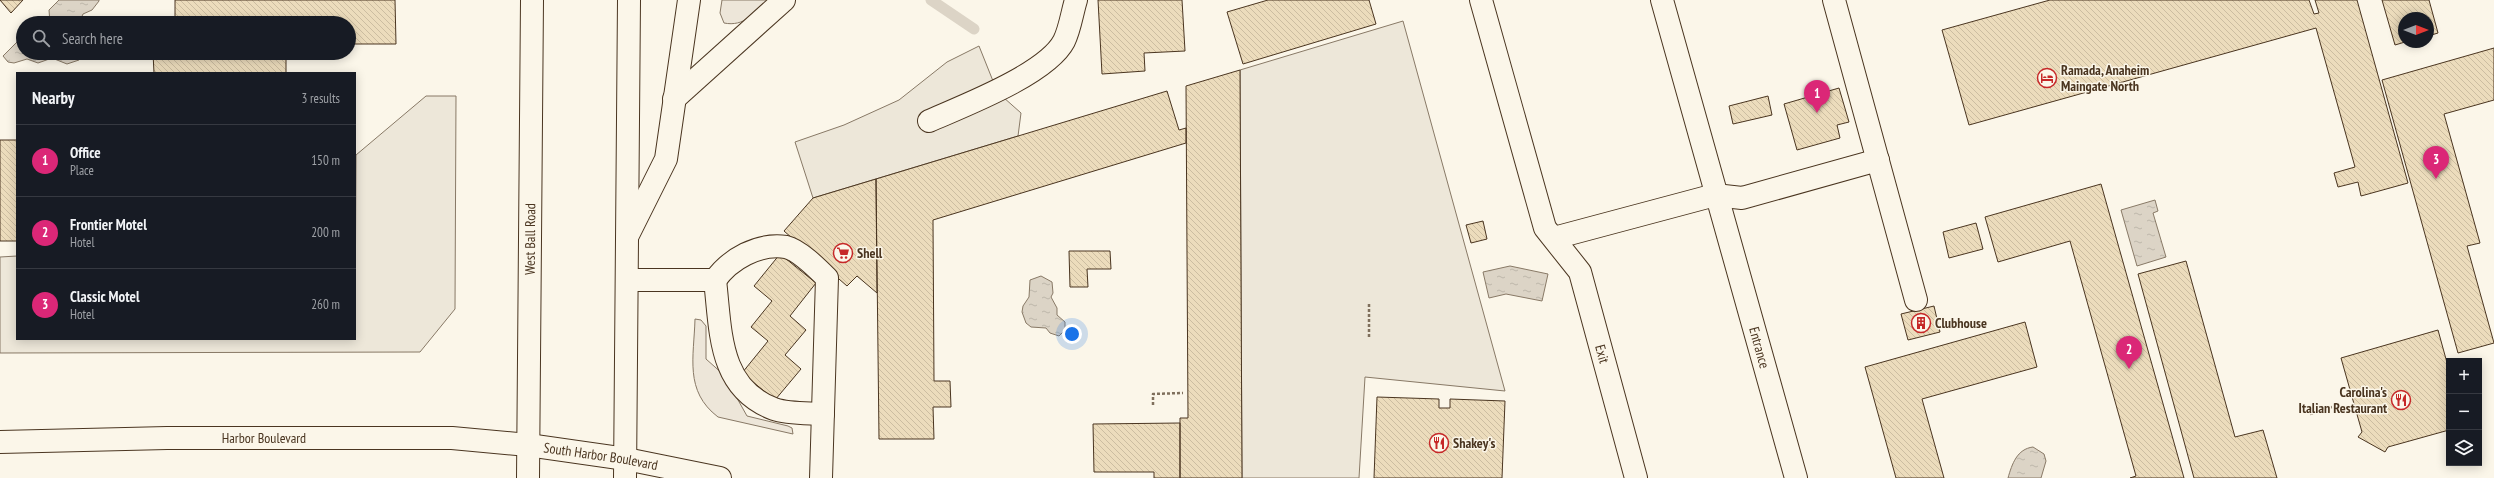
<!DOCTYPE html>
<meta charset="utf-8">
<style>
:root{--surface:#171b24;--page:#242831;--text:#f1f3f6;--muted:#9ea1a6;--line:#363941;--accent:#db2777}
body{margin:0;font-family:"PT Sans Narrow",sans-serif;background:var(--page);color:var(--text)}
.controls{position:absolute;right:12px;bottom:12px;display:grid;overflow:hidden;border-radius:0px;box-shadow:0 2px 10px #0003}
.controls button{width:36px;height:36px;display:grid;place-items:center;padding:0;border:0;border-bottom:1px solid var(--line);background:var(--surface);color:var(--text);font:20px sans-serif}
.compass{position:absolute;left:2398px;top:12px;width:36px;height:36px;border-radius:50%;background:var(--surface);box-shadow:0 2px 10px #0003;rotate:90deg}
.you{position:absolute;left:1072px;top:334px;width:14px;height:14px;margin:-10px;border:3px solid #fff;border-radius:50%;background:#1a73e8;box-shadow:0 0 0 6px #1a73e833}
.badge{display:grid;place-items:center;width:26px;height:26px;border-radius:50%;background:var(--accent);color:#fff;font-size:13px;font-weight:700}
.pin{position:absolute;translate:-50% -33px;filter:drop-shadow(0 1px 2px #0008)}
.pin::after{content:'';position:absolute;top:21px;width:14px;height:12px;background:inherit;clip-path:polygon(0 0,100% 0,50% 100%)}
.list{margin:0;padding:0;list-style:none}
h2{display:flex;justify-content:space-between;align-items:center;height:52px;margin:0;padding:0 16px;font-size:17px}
h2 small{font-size:13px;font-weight:400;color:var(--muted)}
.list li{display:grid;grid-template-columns:26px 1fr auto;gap:12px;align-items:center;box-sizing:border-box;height:72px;padding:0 16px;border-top:1px solid var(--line)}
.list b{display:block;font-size:15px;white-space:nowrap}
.list p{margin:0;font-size:13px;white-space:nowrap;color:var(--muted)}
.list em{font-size:13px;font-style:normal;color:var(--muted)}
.icon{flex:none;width:22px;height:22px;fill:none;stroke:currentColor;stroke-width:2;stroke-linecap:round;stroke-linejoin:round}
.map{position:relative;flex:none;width:2494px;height:478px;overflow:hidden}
.search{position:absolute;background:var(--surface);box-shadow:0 2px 10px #0003;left:16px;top:16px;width:340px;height:44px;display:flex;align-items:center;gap:10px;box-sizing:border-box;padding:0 14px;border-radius:22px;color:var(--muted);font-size:15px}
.panel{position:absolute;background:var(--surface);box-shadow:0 2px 10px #0003;left:16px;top:72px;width:340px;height:268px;border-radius:0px}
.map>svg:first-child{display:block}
.green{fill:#ede6d9;stroke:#887966}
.parking{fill:#ede7d9;stroke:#887966}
.water{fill:url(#water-ripples);stroke:#887966}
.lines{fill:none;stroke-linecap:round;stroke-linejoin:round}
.stream{stroke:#dcd4c6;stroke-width:11}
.building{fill:url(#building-back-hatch);stroke:#4a3520}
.minor-casing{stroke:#4a3520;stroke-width:24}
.major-casing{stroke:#4a3520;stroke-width:24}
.highway-casing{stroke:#4a3520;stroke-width:24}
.path{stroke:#7f6f5c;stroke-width:2.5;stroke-dasharray:3 2;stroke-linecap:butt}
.minor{stroke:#fbf6e9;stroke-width:22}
.major{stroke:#fbf6e9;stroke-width:22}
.highway{stroke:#fbf6e9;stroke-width:22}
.labels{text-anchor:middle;stroke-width:3;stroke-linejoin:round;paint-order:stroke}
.poi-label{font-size:14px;font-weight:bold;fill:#4a3520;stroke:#fbf6e9;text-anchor:start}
.street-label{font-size:14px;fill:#4a3520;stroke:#fbf6e9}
</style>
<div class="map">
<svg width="2494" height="478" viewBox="0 0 2494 478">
<defs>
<pattern id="water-ripples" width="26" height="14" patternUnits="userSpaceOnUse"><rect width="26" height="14" fill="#dcd4c6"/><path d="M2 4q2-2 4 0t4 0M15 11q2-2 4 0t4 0" fill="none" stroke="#beb7aa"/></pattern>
<pattern id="building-back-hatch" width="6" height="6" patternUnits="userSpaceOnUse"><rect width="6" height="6" fill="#ecdcbc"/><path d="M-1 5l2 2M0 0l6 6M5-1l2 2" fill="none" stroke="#ccbda1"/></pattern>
</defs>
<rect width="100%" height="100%" fill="#fbf6e9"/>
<path class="green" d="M722 0H769C755 13 744 27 724 23L720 13Z
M695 319 701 320 706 326V359L724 375 747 416 788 426 792 428 793 434 718 417C684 391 694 357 695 319Z"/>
<path class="parking" d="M1403 21 1505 391 1365 377 1359 478H1242L1240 70Z
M979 46 995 86 1003 97 1021 113 1018 136 813 198 795 142 844 125 899 100 947 62Z
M426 96H456L455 309 420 352 0 353V257L17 256V339H355L356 155Z"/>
<path class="water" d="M59 0H99V1L92 10 83 14 79 23H50L49 10Z
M23 36V53L83 54 79 60 67 64 52 58 38 63 27 59 14 63 8 62 3 56Z
M2155 200 2158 211 2153 213 2166 257 2137 266 2121 210Z
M1510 266 1548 274 1542 301 1506 294 1489 298 1483 272Z
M1041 276 1052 282 1053 293 1051 297 1057 308V315L1065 322V330L1059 336 1050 333 1046 328 1031 327 1026 323 1022 312 1023 306 1029 297 1030 280Z
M2033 447 2044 454 2046 461 2041 478H2008C2012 464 2017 449 2033 447Z"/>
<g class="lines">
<path class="stream" d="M931 0 974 29"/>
</g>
<path class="building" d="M0 0H23L11 13Z
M175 0H395L396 44H349V23H175Z
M1098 0H1182L1185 51 1144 53 1145 71 1102 74Z
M1268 0H1369L1376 24 1243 64 1227 12Z
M2050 0H2309L2314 14 2319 13 2315 0H2357L2408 183 2361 196 2358 182 2338 187 2334 173 2355 167 2316 28 1969 125 1942 30Z
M2382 0H2429L2438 33 2428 36V18H2404L2405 42 2395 45Z
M2494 48V100L2444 114 2480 243 2467 246 2494 343 2458 353 2382 80Z
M153 53H286V73H154Z
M1240 70 1242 478H1180V418H1188L1186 86Z
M1839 88 1849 122 1837 125 1840 138 1797 150 1784 104Z
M1167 91 1179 130 1186 128V143L933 220 934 381H950L951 407H933L934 439H879L876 179Z
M1768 96 1772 115 1733 124 1729 106Z
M0 140H17V241H0Z
M876 179 877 293 857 276 847 286 784 231 813 198Z
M2101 184 2184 478H2130L2136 476 2070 241 1998 262 1985 217Z
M1483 221 1487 239 1471 243 1466 225Z
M1976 223 1983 249 1949 258 1943 232Z
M1069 251H1110L1111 269H1087L1088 287H1070Z
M780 254 816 283 790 316 806 330 785 355 801 369 775 400 742 373 768 341 751 327 772 301 754 286Z
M2186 261 2235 437 2263 430 2277 478H2194L2138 274Z
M1934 306 1940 332 1908 340 1901 314Z
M2025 322 2037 367 1922 399 1944 478H1896L1865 367Z
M2438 330 2449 370V430L2388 447 2385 452 2358 437 2362 432 2341 358Z
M1377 397 1439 399V408H1450V399L1505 401 1502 478H1374Z
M1180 423V478H1154V472H1094L1093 424Z"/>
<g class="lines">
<g class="minor-casing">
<g id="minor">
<path id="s1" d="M1481 0 1545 228 1580 272 1636 478"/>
<path id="s2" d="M1662 0 1796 478"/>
<path d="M1834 0 1916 300"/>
<path d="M674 99 784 0"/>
<path d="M929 121C963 106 1047 74 1064 41 1070 29 1072 13 1076 0"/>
<path d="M1554 238 1715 195 1742 198 1878 160"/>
<path d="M628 280H715C730 259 758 243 786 247 799 250 818 269 827 278L821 478"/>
<path d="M715 280C721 331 718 388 774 409 788 414 808 413 823 414"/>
</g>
</g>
<g class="major-casing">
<g id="major">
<path id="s3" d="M0 442 167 438H452L528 445 626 459 720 478"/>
<path id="s4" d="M528 478 532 0"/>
<path d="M625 478 629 0"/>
</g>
</g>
<g class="highway-casing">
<path id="highway" d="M628 235 666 159 689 0"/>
</g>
<path class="path" d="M1369 337V304
M1153 405V394L1183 393
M2310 414 2338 405"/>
<use href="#minor" class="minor"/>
<use href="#major" class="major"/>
<use href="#highway" class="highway"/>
</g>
<defs>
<g id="hotel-ring" transform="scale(1)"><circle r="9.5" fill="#fbf6e9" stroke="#c62828" stroke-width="1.5"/><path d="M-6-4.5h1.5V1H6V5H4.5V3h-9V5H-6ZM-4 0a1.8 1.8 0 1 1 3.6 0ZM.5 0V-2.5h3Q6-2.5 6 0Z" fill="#c62828"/></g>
<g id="supermarket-ring" transform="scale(1)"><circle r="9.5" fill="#fbf6e9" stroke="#c62828" stroke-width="1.5"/><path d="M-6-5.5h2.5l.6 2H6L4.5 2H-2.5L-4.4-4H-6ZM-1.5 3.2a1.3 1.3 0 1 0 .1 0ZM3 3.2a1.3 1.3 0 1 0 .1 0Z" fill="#c62828"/></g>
<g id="building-ring" transform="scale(1)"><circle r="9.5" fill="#fbf6e9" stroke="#c62828" stroke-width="1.5"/><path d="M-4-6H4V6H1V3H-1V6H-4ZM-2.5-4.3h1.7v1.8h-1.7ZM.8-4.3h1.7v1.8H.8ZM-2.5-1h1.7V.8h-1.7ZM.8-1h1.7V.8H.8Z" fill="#c62828"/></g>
<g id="restaurant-ring" transform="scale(1)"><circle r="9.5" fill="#fbf6e9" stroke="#c62828" stroke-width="1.5"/><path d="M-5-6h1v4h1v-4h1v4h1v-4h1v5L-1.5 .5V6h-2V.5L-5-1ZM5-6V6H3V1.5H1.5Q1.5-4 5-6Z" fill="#c62828"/></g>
</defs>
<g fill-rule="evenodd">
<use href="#hotel-ring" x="2047" y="78"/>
<use href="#supermarket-ring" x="843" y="253"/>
<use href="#building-ring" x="1921" y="323"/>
<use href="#restaurant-ring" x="2401" y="400"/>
<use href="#restaurant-ring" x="1439" y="443"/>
</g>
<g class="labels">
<g class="poi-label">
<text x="2061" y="75">Ramada, Anaheim<tspan x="2061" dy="16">Maingate North</tspan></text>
<text x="857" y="258">Shell</text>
<text x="1935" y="328">Clubhouse</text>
<text x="2387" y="397" text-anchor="end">Carolina's<tspan x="2387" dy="16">Italian Restaurant</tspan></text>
<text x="1453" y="448">Shakey's</text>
</g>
<g class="street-label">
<text dy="5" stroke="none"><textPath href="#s4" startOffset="239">West Ball Road</textPath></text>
<text dy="5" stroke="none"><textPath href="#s2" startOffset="361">Entrance</textPath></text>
<text dy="5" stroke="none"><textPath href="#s1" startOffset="378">Exit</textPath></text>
<text dy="5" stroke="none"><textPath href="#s3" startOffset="264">Harbor Boulevard</textPath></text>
<text dy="5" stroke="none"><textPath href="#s3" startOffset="602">South Harbor Boulevard</textPath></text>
</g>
</g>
</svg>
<div class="controls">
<button>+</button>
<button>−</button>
<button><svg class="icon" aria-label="layers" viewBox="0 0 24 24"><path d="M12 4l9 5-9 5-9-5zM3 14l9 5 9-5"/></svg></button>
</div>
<svg class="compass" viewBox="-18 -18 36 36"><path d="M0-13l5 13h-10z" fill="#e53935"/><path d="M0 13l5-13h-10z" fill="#9ea1a6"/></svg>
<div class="you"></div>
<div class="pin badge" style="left:1817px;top:113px">1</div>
<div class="pin badge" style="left:2129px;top:369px">2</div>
<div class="pin badge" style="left:2436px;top:179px">3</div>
<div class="search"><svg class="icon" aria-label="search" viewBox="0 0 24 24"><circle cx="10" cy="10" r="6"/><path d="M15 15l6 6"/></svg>Search here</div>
<section class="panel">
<h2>Nearby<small>3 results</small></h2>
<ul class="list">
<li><span class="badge">1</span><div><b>Office</b><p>Place</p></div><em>150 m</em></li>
<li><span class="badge">2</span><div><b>Frontier Motel</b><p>Hotel</p></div><em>200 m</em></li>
<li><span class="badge">3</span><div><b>Classic Motel</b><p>Hotel</p></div><em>260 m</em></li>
</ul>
</section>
</div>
